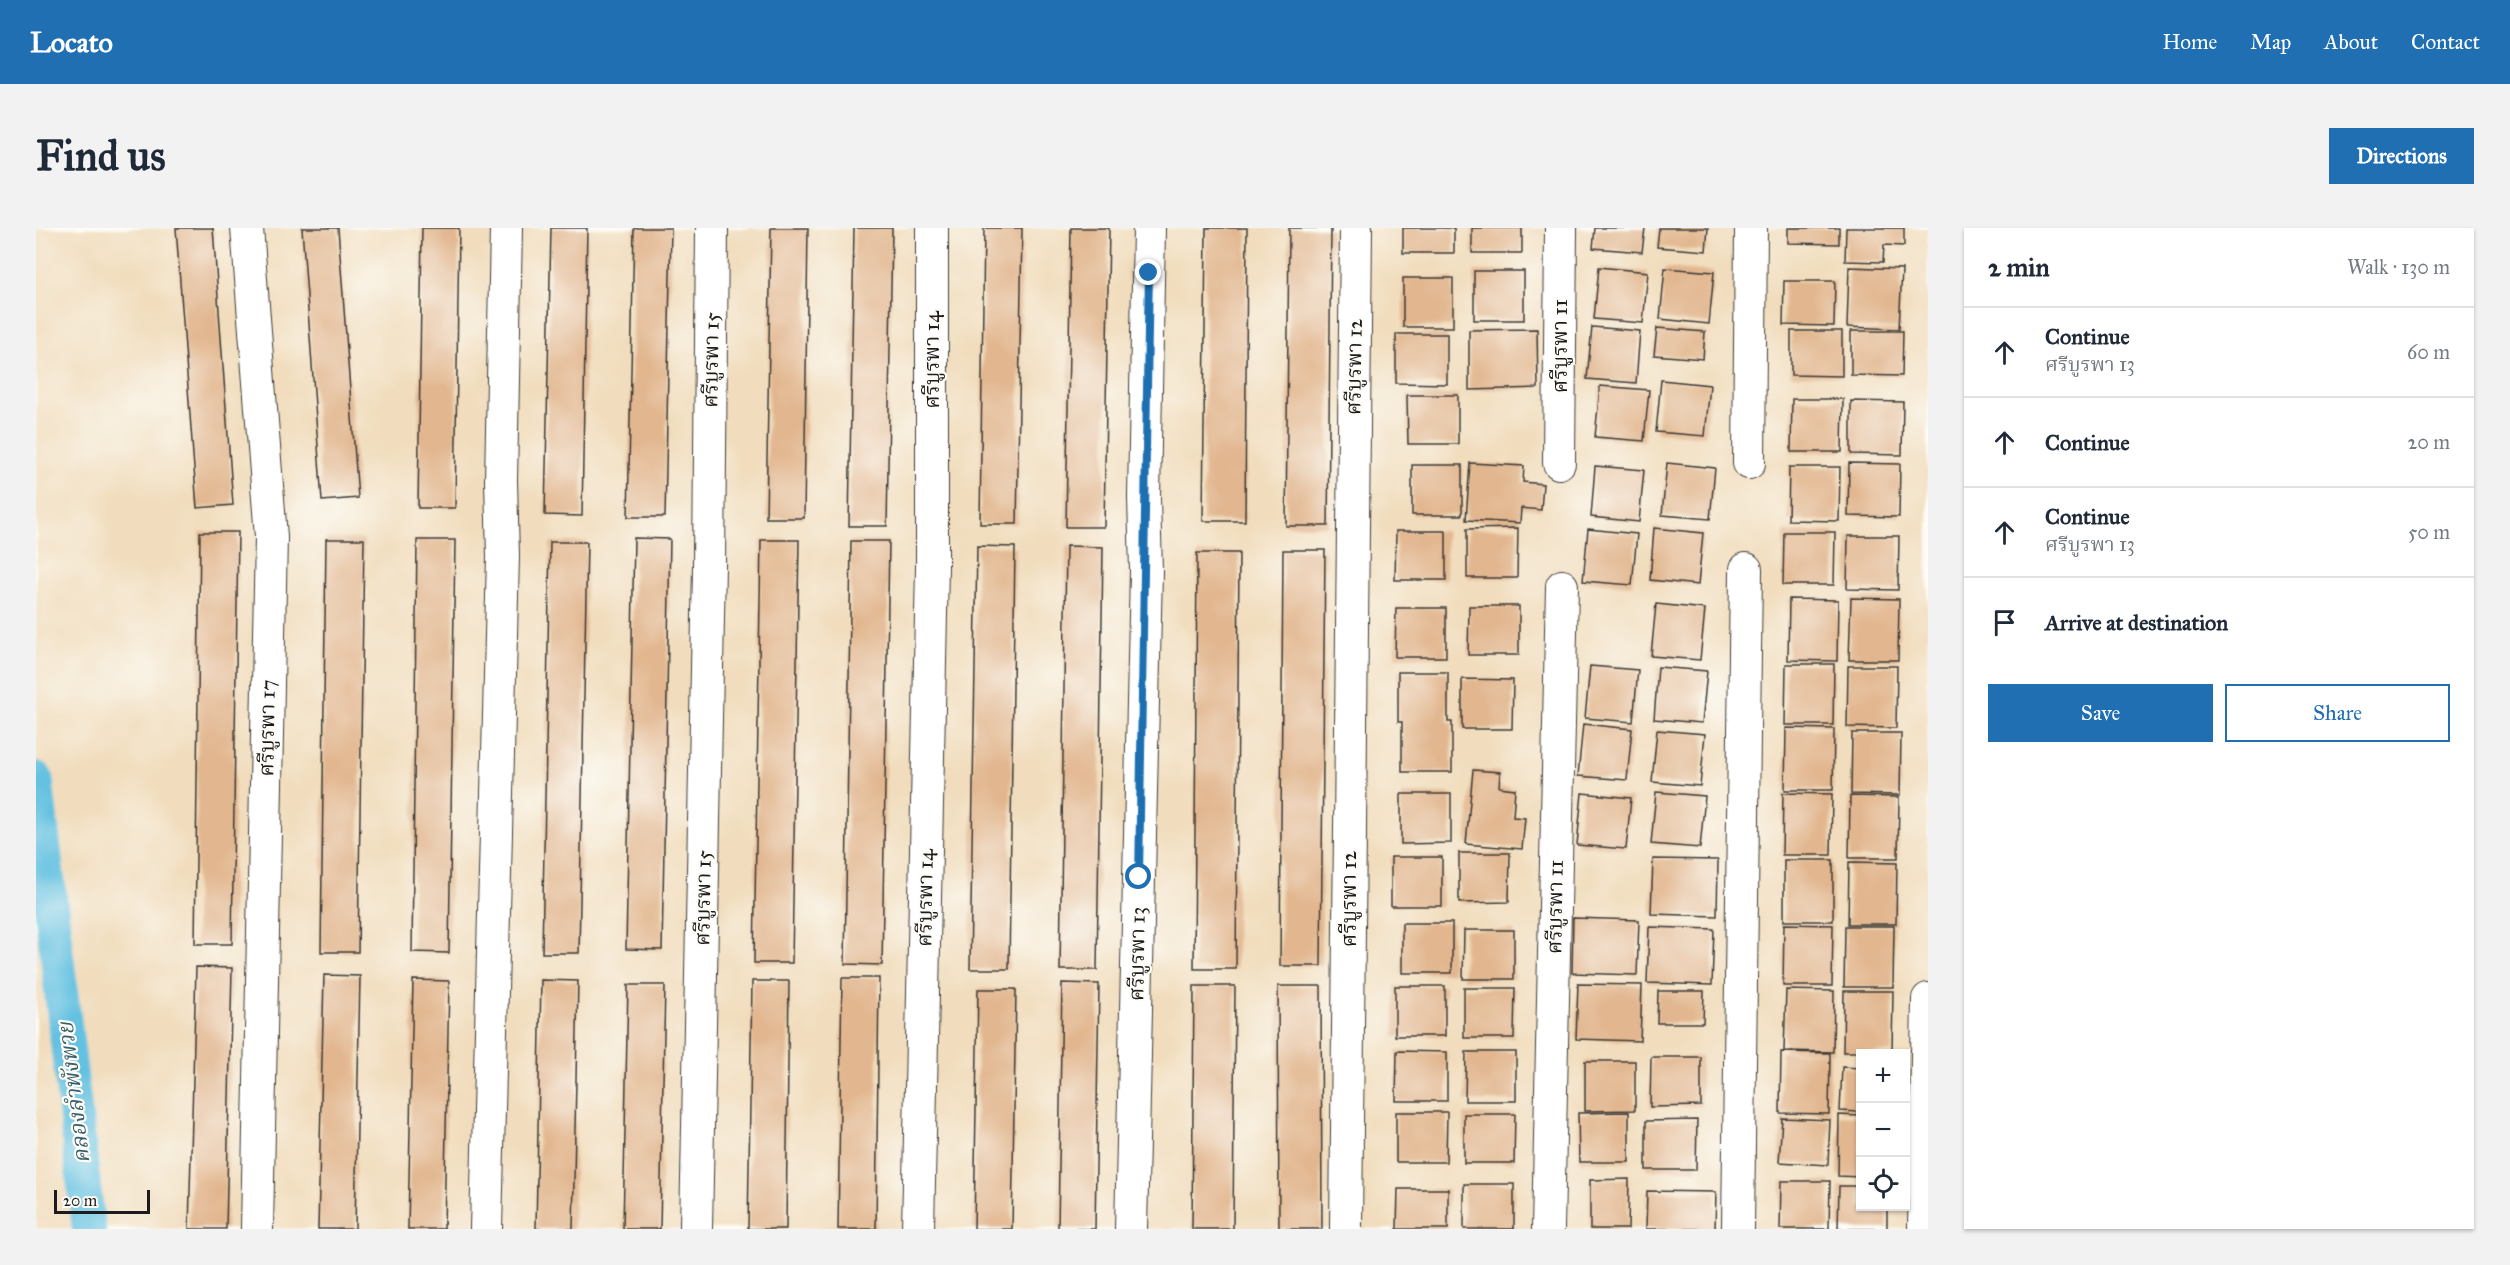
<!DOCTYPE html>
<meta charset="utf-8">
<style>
:root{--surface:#fff;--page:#f2f2f3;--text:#1f2937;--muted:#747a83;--line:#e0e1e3;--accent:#1f6fb2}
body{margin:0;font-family:"IM FELL Great Primer","Noto Serif Thai",serif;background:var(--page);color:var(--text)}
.controls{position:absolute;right:18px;bottom:18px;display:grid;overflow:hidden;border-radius:0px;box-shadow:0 2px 4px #0004}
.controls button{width:54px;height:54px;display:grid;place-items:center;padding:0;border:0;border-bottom:2px solid var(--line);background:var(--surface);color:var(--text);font:30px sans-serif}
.scale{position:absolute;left:18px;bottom:15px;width:96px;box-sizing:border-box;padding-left:6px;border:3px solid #1c1c1c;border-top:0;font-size:16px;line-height:21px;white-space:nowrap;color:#1c1c1c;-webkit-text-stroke:4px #fdfcf7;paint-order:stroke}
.stop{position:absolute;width:18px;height:18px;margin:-14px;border:4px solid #1f6fb2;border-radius:50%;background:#fff}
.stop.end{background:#1f6fb2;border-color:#fff;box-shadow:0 2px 6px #0008}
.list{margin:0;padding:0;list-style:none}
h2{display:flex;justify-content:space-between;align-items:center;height:78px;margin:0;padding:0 24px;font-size:26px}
h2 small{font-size:20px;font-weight:400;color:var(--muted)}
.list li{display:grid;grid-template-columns:39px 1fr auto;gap:18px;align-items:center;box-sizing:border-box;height:90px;padding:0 24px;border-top:2px solid var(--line)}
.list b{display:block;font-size:22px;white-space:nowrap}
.list p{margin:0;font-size:20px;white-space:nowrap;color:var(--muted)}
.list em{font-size:20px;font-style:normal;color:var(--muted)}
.actions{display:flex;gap:12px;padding:18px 24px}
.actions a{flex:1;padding:14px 0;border:2px solid var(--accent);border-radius:0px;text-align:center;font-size:21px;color:var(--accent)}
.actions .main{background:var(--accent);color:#fff}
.icon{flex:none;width:33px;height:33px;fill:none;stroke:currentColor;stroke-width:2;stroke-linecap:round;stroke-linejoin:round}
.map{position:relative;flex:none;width:1892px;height:1001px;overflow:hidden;border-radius:0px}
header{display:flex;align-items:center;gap:36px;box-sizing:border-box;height:84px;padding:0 30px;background:var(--accent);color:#fff}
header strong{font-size:28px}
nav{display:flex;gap:33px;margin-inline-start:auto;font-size:21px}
.intro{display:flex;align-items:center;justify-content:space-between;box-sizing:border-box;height:144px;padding:0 36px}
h1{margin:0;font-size:42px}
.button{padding:15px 27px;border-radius:0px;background:var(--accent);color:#fff;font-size:21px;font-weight:700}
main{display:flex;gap:36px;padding:0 36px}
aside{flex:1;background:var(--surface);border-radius:0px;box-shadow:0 2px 4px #0004}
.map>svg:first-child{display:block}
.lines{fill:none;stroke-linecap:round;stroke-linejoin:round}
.canal{stroke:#63c1e1;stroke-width:34}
.building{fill:#e2b790}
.minor-casing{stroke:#3c3934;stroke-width:34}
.minor{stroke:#fff;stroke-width:32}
.route{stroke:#1f6fb2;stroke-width:8}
.labels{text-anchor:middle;stroke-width:4.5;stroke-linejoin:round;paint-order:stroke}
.street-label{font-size:21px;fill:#1c1c1c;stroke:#fdfcf7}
.water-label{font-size:22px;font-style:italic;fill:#385e6b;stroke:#fdfcf7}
</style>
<header>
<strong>Locato</strong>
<nav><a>Home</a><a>Map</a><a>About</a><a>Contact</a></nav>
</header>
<div class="intro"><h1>Find us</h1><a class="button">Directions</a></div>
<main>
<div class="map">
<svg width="1892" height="1001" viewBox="0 0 1892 1001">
<rect width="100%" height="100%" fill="#fdfcf7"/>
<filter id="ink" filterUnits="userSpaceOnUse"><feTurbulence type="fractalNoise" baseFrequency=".0167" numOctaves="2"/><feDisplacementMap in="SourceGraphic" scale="12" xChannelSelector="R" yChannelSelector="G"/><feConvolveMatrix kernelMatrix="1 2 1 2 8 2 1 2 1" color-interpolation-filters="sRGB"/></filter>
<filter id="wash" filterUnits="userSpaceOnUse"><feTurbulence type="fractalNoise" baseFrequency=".008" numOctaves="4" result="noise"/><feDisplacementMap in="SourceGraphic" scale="24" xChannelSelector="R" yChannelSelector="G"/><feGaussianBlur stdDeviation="1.35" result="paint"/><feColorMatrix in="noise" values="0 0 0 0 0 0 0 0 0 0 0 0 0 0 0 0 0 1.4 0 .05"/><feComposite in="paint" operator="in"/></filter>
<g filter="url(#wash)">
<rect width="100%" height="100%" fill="#f1ddbd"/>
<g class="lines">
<path class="canal" d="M0 550 53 1001"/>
</g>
<g id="blocks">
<path class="building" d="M140 0H177L197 277 161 280Z
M266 0H302L322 270 286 273Z
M386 0H423L419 280H382Z
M515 0H551L546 288 509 287Z
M598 0H635L629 289H592Z
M735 0H772L768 290H730Z
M818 0H856L851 298H813Z
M948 0H986L981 296H944Z
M1035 0H1073L1068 299H1030Z
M1170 0H1211L1209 293H1167Z
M1253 0H1295L1292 298H1250Z
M1367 0H1418V25H1367Z
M1436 0H1486V25H1436Z
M1559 0H1609L1606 24 1557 20Z
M1623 0H1672L1670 23 1621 19Z
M1752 0H1803V16L1752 15Z
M1810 0H1868V18L1848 17 1847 34 1809 33Z
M1563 39 1612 44 1607 95 1558 91Z
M1813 39 1866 41 1863 101 1811 99Z
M1629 40 1678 44 1673 96 1624 91Z
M1438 43H1488V92H1438Z
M1367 50H1417V99H1367Z
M1748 53H1799L1798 98 1747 97Z
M1556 99 1604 103 1600 155 1551 151Z
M1621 100 1669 104 1667 131 1618 127Z
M1501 101 1502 160 1433 162V102Z
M1755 103H1806V148L1755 147Z
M1815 103H1867L1866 148 1815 147Z
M1360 106H1411V156L1360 155Z
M1625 152 1674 157 1669 208 1620 204Z
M1564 158 1613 162 1608 213 1559 209Z
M1371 167H1422V216H1372Z
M1756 171H1807L1806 224H1755Z
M1815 173 1867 174 1866 227 1815 226Z
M1434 235 1488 238 1487 254 1507 256 1505 282 1485 280 1484 295 1430 292Z
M1631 235 1679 240 1674 291 1626 287Z
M1813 235 1864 236 1863 289 1812 288Z
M1376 237H1426V287H1376Z
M1559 238 1608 242 1603 294 1555 289Z
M1753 239H1804L1803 293 1752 292Z
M1482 300 1481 350H1431V301Z
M1618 300 1667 305 1662 357 1614 352Z
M1552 301 1601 306 1596 357 1547 353Z
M1360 303H1410V352H1359Z
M164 304H202L196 716H159Z
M1748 304H1799L1798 357H1747Z
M1812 308H1863L1862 362 1811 361Z
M598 310 634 311 626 722 590 721Z
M290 311H328L322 724H285Z
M381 312H419L413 725 376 724Z
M725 312H763L756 735H718Z
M815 313H853L846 737 809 736Z
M514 314H551L543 725H506Z
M941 318 979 319 973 741H934Z
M1030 318 1067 319 1061 742H1024Z
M1247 322H1289L1285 738H1244Z
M1161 325H1203L1200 741H1158Z
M1815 370 1863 371 1862 432H1813Z
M1753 371 1802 372 1801 433 1752 432Z
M1620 376 1669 381 1664 432 1615 428Z
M1433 378H1483V427H1432Z
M1360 380H1410V429H1359Z
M1750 436H1798L1797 497H1749Z
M1554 438 1602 442 1597 494 1549 490Z
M1812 438H1861L1860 500 1811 499Z
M1622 439 1671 443 1666 495 1618 491Z
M1362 444H1412V494H1416V544H1366V494H1362Z
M1426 451 1477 452 1476 501H1426Z
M1547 496 1596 501 1591 552 1542 548Z
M1750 500 1798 501 1797 562H1749Z
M1621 502 1669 506 1664 558 1616 554Z
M1816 505H1865L1864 567 1815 566Z
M1437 542 1464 544 1463 559 1479 561 1477 589 1489 590 1486 621 1430 616Z
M1620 564 1669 568 1664 620 1615 616Z
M1546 565 1595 570 1590 621 1541 617Z
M1747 565 1796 566 1795 627H1746Z
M1365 566H1415V615L1365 616Z
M1814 568 1863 569 1862 630H1813Z
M1423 625H1474L1473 674 1423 675Z
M1355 629H1406V678H1355Z
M1617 631 1682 632 1681 688 1615 686Z
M1748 632H1797V693H1748Z
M1813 634 1861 635 1860 696H1812Z
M1537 690 1603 692 1601 747 1536 745Z
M1366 695H1416V745H1366Z
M1748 696 1797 697 1796 758H1747Z
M1809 698H1858L1857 759H1808Z
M1613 699 1678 701 1676 757 1611 755Z
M1428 702H1478V751H1427Z
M160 739 196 740 190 1001H153Z
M288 747 324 748 319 1001H282Z
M806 750H843L840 1001H802Z
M377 752 413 753 408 1001H372Z
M505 752 542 753 537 1001H500Z
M716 753H753L750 1001H712Z
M1026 755 1063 756 1059 1001H1022Z
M1542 756 1606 757 1604 813 1540 811Z
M592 757H629L624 1001H587Z
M1158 758H1199L1197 1001H1156Z
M1242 758H1285L1286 1001H1243Z
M1359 758H1409V808H1359Z
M1428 760H1479L1478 810H1428Z
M942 761H980L976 1001H938Z
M1750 762 1798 763 1797 824 1748 823Z
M1622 763H1668L1667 795H1621Z
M1808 763H1857L1856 824H1807Z
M1361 823 1411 824V873H1360Z
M1430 824H1480V873H1429Z
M1745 824 1794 825 1793 886 1744 885Z
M1615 829H1665V878L1614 879Z
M1549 833H1599V882L1549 883Z
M1806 839 1824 840V884L1804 883Z
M1360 884H1411L1410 934H1360Z
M1593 884V934H1543L1542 885Z
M1428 886H1479L1478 935H1428Z
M1803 887 1824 888V949L1802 948Z
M1746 890 1794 892 1792 937 1743 934Z
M1661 892 1660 942H1610V893Z
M1593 951 1592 1001H1554V952Z
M1745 953H1794L1793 1001H1744Z
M1428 956H1478V1001H1428Z
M1803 958H1824V978H1851V1001H1802Z
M1362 961H1412V1001H1361Z
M1611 963 1680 964 1679 1001H1610Z"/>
</g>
</g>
<g filter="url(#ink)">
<use href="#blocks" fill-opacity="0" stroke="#3c3934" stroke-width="1.5"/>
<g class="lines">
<g class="minor-casing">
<path id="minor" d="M211 0 235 309 221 1001
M1523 235 1525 0
M1713 235 1715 0
M450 1001 467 328 465 253 470 0
M660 1001 673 338 676 0
M882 1001 896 339V0
M1095 1001 1110 343 1108 270 1113 0
M1310 1001 1320 0
M1512 1001 1526 358
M1702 1001 1710 341
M1888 1001 1892 771"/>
</g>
<use href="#minor" class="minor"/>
</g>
</g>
<g class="lines" filter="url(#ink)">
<path class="route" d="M1103 649C1108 447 1109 246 1113 45"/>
</g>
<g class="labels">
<g class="street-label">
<text transform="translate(1524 118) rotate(-90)" y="7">ศรีบูรพา 11</text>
<text transform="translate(675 132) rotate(-89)" y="7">ศรีบูรพา 15</text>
<text transform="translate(896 132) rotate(-90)" y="7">ศรีบูรพา 14</text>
<text transform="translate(1318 139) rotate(-89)" y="7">ศรีบูรพา 12</text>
<text transform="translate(231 500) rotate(-89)" y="7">ศรีบูรพา 17</text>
<text transform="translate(667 670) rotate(-89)" y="7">ศรีบูรพา 15</text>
<text transform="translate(889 670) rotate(-89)" y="7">ศรีบูรพา 14</text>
<text transform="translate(1313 671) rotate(-90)" y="7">ศรีบูรพา 12</text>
<text transform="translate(1519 679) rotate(-89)" y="7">ศรีบูรพา 11</text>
<text transform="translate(1101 726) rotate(-89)" y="7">ศรีบูรพา 13</text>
</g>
<g class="water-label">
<text transform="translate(37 865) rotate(-97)" y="8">คลองลำพังพวย</text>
</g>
</g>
</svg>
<div class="controls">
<button>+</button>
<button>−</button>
<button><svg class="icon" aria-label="locate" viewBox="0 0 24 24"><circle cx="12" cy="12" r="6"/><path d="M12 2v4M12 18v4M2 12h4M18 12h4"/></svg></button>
</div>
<div class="scale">20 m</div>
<div class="stop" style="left:1103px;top:649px"></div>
<div class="stop end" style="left:1113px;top:45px"></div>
</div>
<aside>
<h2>2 min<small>Walk · 130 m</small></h2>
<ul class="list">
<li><svg class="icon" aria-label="ahead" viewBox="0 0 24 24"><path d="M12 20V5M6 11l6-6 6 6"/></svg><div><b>Continue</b><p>ศรีบูรพา 13</p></div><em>60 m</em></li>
<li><svg class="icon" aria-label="ahead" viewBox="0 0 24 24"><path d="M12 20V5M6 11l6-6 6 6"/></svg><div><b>Continue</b></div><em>20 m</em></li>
<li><svg class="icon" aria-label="ahead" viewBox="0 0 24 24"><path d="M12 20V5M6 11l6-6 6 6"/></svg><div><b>Continue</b><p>ศรีบูรพา 13</p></div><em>50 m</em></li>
<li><svg class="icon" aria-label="arrive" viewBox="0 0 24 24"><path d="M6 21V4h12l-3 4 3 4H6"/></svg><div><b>Arrive at destination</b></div></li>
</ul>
<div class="actions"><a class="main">Save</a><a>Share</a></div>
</aside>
</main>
